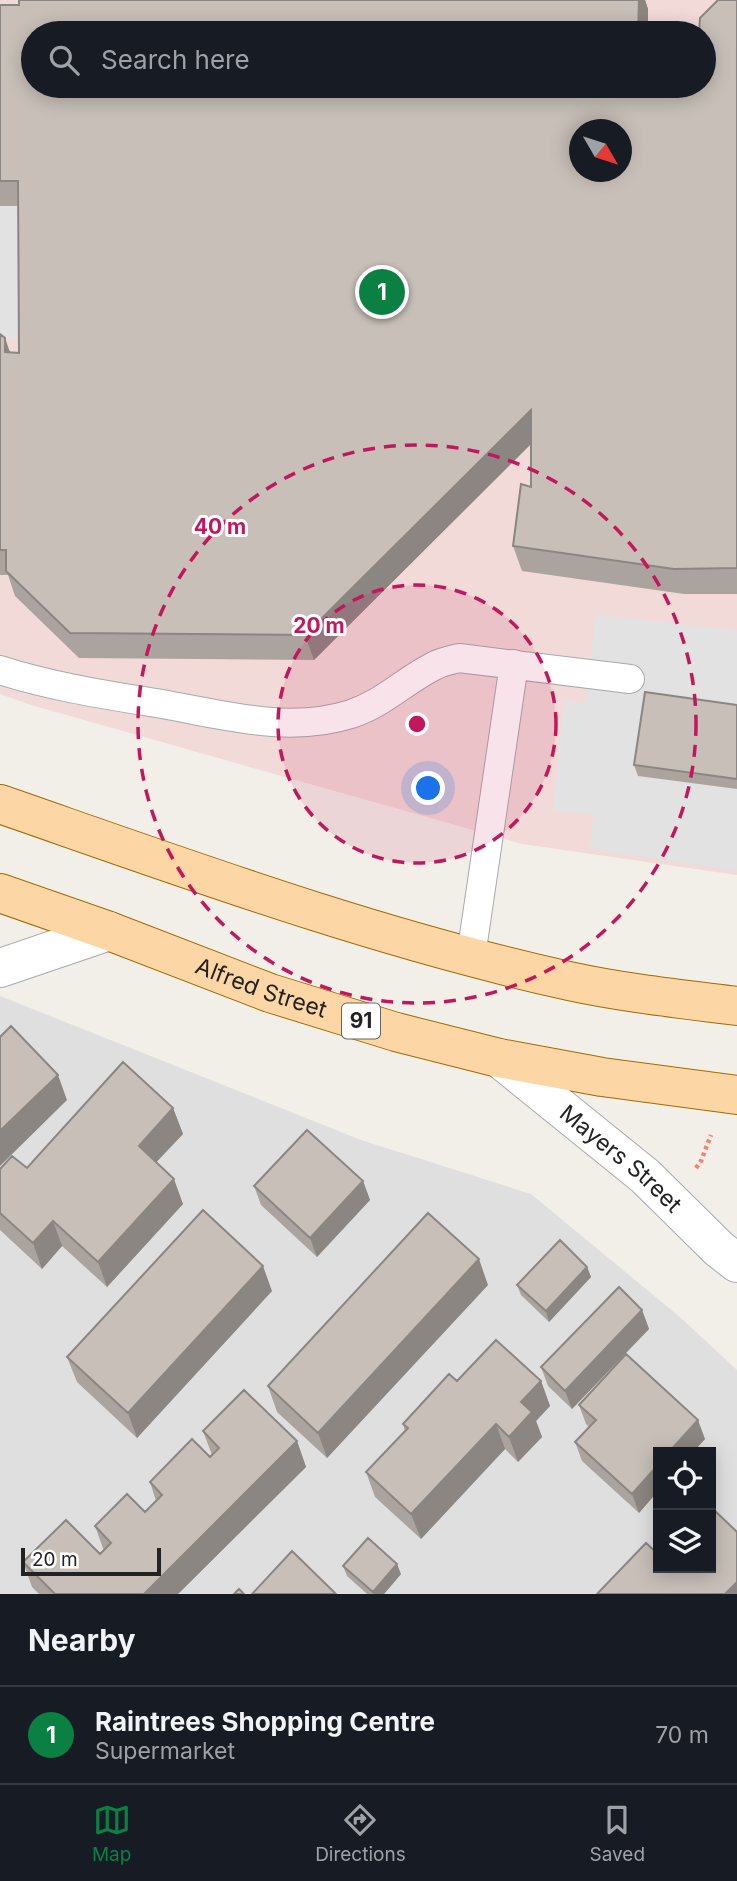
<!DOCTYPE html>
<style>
:root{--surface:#171b24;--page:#20242c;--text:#f1f3f6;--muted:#9ea1a6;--line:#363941;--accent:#0b8043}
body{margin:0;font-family:Inter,sans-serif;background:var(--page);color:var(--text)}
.controls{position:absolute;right:21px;bottom:21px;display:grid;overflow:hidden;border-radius:0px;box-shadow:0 4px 18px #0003}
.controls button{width:63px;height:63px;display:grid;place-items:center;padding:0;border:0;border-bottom:2px solid var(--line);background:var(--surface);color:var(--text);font:35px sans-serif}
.compass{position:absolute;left:569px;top:119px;width:63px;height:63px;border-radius:50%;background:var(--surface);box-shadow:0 4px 18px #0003;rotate:129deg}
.scale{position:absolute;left:21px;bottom:18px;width:140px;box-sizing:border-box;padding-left:7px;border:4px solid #222;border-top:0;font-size:19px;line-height:24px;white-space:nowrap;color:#222;-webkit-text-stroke:5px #fff;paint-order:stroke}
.you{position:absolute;left:429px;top:789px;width:24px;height:24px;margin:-18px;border:5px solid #fff;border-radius:50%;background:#1a73e8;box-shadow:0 0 0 10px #1a73e833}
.badge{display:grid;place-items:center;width:46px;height:46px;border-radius:50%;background:var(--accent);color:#fff;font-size:23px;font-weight:700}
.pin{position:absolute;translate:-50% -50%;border:4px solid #fff;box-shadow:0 2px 7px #0006}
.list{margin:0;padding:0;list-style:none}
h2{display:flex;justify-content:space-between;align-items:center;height:91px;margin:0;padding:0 28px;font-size:30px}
h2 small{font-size:23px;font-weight:400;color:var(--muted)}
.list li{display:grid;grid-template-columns:46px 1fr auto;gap:21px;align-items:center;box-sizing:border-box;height:98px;padding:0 28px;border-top:2px solid var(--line)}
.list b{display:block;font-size:26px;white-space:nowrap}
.list p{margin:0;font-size:23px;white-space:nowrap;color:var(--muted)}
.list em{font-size:23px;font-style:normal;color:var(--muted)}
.icon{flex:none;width:38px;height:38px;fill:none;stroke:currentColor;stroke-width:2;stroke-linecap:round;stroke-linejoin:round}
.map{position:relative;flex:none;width:737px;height:1594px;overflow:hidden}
.search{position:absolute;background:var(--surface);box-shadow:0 4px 18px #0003;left:21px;right:21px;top:21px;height:77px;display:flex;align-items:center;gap:18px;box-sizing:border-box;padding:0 24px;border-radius:38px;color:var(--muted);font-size:26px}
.sheet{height:189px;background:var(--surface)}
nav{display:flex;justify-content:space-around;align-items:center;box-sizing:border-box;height:98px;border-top:2px solid var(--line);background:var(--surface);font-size:19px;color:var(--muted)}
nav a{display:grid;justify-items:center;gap:4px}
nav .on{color:var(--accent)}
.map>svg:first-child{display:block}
.residential{fill:#e0dfdf;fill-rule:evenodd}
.commercial{fill:#f2dad9;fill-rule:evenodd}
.parking{fill:#e2e2e2}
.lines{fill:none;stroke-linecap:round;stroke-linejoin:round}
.lane-casing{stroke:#a9a9a9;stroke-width:30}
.street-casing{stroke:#a9a9a9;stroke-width:40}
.primary-casing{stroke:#a06b00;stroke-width:40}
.path{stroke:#fa8072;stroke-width:4.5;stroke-dasharray:3.5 3.5;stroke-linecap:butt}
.lane{stroke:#fff;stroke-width:28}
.street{stroke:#fff;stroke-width:38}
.primary{stroke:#fcd6a4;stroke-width:38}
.wall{fill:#aba49e}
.shaded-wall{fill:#8b8681}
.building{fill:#c7bfb8;stroke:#8b8681;stroke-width:2;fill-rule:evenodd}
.ring{fill:none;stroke:#c2185b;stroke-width:3.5;stroke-dasharray:12 9}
.labels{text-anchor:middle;stroke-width:6;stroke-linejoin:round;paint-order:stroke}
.shield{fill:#fff;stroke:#646464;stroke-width:2}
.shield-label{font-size:21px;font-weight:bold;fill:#222}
.street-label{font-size:23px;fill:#222;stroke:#fff}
.centre{fill:#c2185b;stroke:#fff;stroke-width:3.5}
.ring-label{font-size:21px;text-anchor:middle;font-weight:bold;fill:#c2185b;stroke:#fff;stroke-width:6;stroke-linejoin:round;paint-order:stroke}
</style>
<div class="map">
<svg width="737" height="1594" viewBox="0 0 737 1594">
<rect width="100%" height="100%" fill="#f2efe9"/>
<path class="residential" d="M0 996 361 1140 531 1194 681 1318 737 1370V1594H0ZM658 1452H711V1568H658Z"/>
<path class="commercial" d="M0 0H737V875L522 844 31 705 0 694ZM33 33H704V86H33ZM580 130H622V172H580Z"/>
<path class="parking" d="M0 206H27L16 339 0 338Z
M596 614 737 631V871L590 849 593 815 553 810 564 700 584 704Z"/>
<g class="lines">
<g class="lane-casing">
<path id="lane" d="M0 670C53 687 107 695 162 704 224 715 289 734 351 714 384 703 404 681 434 666 441 662 451 660 459 658L630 679
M471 956 514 664"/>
</g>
<g class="street-casing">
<g id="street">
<path d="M0 968 109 931"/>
<path id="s1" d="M499 1058 645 1176 719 1249 737 1263"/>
</g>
</g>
<g class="primary-casing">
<g id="primary">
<path d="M0 804C187 869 375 938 569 981 624 993 681 999 737 1006"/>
<path id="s2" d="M0 893 109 931 270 993 396 1032 499 1058 602 1077 737 1095"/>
</g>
</g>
<path class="path" d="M696 1168 701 1161 711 1135"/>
<use href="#lane" class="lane"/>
<use href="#street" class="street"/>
<use href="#primary" class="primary"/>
</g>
<path class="wall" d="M19 0H645L648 9V33H33V86H647V89H697L737 0V594H684L522 571 513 546 531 487V444L314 660 79 658 15 596 8 575H0V334L10 352 19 353 18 206H0V5H19Z
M737 705V789L638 776 634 765Z
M173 1108 183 1134 156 1162 183 1204 107 1287 62 1246 42 1269 0 1230V1169L27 1168Z
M363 1181 370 1200 317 1257 261 1205 254 1186Z
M587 1267 591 1277 549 1322 521 1295 517 1285Z
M488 1285 327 1458 277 1412 268 1386Z
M272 1291 137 1438 77 1382 67 1357Z
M642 1310 649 1329 572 1409 548 1386 541 1367Z
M457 1381H541L550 1406 536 1421 542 1437 518 1462 505 1449 421 1539 375 1497 366 1472 405 1431 403 1424Z
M579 1405 705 1439 693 1452H658V1491L639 1513 582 1461 575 1442 589 1427 586 1424Z
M203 1431 297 1441 306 1467 178 1594H39L32 1587 23 1562 100 1554 104 1551 95 1526 145 1512 156 1501 150 1482 210 1457 212 1455Z
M343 1566 401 1574 384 1594H367L347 1576Z"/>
<path class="shaded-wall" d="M639 0H645L648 9V33H638Z
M637 86H647L646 114 637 89Z
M5 338 14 364 5 352Z
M531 410 540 435 314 660 305 635Z
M58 1075 67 1100 0 1166V1131Z
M173 1108 183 1134 148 1171 139 1146Z
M174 1179 183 1204 107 1287 98 1262Z
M363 1181 370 1200 317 1257 310 1238Z
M53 1221 62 1246 42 1269 33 1243Z
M479 1259 488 1285 327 1458 318 1433Z
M263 1266 272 1291 137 1438 128 1413Z
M587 1267 591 1277 549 1322 546 1311Z
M642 1310 649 1329 572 1409 565 1391Z
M541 1381 550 1406 536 1421 542 1437 518 1462 509 1437 521 1402Z
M698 1420 705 1439 693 1452H669Z
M496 1424 505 1449 421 1539 411 1514Z
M297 1441 306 1467 178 1594H144Z
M658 1465V1491L639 1513 632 1494Z
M397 1564 401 1574 384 1594H374L373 1592Z
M737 1582V1594H725Z"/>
<path class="building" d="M19 0H639L638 33H33V86H637V89H697V86H704V33H699L700 18 718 0H737V568L674 569 513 546 521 484 531 487V410L305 635 70 633 6 571V550H0V334L5 338V352L19 353 18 181H0V5H19ZM579 130H621V172H579Z
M645 692 737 705V779L634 765Z
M11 1026 58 1075 0 1131V1037Z
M123 1062 173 1108 139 1146 174 1179 98 1262 53 1221 33 1243 0 1213V1169L12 1156 27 1168Z
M307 1130 363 1181 310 1238 254 1186Z
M203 1210 263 1266 128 1413 67 1357Z
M428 1213 479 1259 318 1433 268 1386Z
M560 1240 587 1267 546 1311 517 1285Z
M619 1287 642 1310 565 1391 541 1367Z
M496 1340 541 1381 521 1402 532 1412 509 1437 496 1424 411 1514 366 1472 408 1428 403 1424 449 1374 457 1381Z
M626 1354 698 1420 669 1452H658V1465L632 1494 575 1442 596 1420 579 1405Z
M244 1390 297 1441 144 1594H55L23 1562 66 1520 100 1554 111 1543 95 1526 127 1494 145 1512 162 1495 150 1482 192 1439 210 1457 219 1448 203 1431Z
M711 1507 737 1532V1582L725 1594H597L646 1543 657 1553 658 1552V1568H711Z
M368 1538 397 1564 373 1592 343 1566Z
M292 1551 336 1594H252Z
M239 1589 244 1594H234Z"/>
<circle cx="417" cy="724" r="139" fill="#c2185b" fill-opacity=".12"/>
<g class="ring">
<circle cx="417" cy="724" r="139"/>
<circle cx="417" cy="724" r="279"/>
</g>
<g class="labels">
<rect class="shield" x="342" y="1003.5" width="38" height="35" rx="5"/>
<g class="shield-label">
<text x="361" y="1028">91</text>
</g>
<g class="street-label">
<text dy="8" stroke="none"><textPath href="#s2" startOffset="278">Alfred Street</textPath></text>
<text dy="8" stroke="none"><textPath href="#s1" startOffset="158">Mayers Street</textPath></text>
</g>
</g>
<circle cx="417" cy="724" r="10" class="centre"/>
<g class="ring-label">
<text x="220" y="534">40 m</text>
<text x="319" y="633">20 m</text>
</g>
</svg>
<div class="controls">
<button><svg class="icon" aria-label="locate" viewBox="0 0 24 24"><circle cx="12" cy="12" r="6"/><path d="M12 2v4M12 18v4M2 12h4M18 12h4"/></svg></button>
<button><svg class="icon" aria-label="layers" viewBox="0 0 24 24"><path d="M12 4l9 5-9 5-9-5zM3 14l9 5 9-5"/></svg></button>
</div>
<svg class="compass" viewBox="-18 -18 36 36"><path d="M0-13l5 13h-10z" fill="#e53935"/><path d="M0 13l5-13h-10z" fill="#9ea1a6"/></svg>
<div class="scale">20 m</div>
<div class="you"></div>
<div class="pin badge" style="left:382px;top:292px">1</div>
<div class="search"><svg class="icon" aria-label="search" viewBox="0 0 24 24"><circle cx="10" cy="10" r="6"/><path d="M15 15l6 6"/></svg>Search here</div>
</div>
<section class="sheet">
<h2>Nearby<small></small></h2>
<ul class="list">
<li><span class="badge">1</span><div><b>Raintrees Shopping Centre</b><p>Supermarket</p></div><em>70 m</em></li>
</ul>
</section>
<nav>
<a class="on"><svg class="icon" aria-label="map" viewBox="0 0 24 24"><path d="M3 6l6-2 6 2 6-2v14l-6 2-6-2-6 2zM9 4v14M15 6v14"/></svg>Map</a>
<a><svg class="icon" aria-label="directions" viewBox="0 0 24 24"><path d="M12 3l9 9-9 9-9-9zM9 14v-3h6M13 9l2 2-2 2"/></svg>Directions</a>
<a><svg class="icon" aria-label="saved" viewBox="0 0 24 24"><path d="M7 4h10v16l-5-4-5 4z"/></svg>Saved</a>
</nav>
